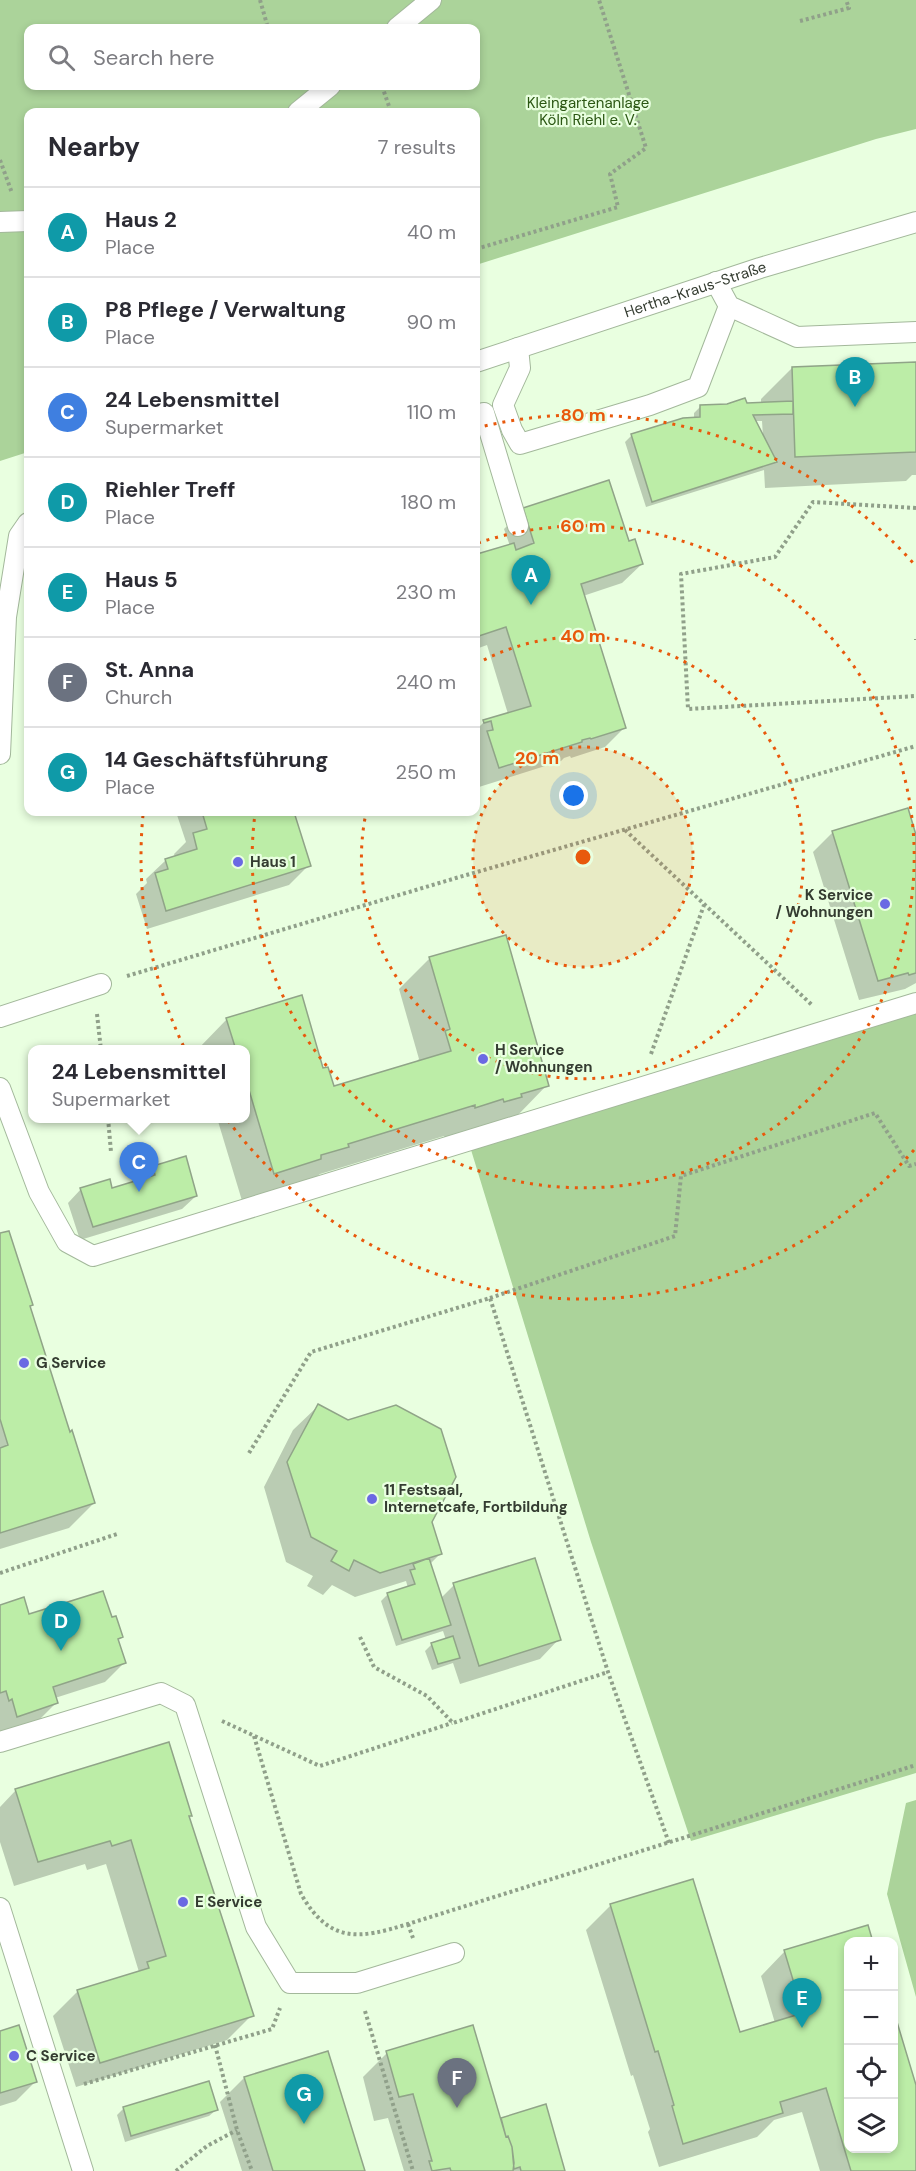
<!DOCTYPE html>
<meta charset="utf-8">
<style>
:root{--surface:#fff;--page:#f7f7f7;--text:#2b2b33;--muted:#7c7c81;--line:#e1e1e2;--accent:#db2777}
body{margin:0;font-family:"DM Sans",sans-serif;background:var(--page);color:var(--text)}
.controls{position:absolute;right:18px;bottom:18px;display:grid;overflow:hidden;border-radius:12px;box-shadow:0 3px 9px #0003}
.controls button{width:54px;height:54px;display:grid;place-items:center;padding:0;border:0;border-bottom:2px solid var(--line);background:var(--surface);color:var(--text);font:30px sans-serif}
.you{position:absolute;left:574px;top:796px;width:21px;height:21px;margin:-15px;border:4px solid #fff;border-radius:50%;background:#1a73e8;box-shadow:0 0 0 9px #1a73e833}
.badge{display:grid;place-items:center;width:39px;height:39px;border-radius:50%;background:var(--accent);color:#fff;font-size:20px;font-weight:700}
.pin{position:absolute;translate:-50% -50px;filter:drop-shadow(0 2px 3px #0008)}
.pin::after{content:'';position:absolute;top:32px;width:21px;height:18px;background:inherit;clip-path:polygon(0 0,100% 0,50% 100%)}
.popup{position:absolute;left:28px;top:1045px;width:222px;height:78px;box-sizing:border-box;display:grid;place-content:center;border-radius:12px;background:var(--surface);filter:drop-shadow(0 2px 4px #0005);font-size:20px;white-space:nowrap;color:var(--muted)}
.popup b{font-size:22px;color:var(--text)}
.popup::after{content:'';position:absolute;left:50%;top:100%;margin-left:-12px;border:12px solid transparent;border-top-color:var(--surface)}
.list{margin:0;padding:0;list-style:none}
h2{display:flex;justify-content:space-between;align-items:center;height:78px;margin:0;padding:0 24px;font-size:26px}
h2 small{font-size:20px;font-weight:400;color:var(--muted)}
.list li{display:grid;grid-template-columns:39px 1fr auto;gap:18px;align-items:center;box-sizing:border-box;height:90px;padding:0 24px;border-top:2px solid var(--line)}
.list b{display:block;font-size:22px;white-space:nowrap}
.list p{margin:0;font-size:20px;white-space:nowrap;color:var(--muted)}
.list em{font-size:20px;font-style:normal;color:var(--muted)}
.icon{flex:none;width:33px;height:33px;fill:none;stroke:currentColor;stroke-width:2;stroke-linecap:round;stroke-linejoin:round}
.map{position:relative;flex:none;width:916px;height:2171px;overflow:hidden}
.search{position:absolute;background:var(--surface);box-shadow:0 3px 9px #0003;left:24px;top:24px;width:456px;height:66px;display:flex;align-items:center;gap:15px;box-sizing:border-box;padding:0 21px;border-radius:12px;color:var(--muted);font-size:22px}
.panel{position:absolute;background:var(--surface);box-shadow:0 3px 9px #0003;left:24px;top:108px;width:456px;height:708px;border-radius:12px}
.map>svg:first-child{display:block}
.green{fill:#abd39a;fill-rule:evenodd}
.shadow{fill:#0003;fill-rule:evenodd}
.building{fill:#bceda7;stroke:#90a488;stroke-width:1.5}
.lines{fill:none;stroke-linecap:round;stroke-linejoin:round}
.service-casing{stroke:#a3b89b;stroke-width:22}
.path{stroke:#90a08a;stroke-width:4;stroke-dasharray:3 3;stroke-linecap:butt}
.service{stroke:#fff;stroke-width:20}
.ring{fill:none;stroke:#e8590c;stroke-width:3;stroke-dasharray:3 6}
.poi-dot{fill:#6b69e3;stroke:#e9ffe0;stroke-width:2}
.labels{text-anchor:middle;stroke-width:4.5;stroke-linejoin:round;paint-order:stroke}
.park-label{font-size:15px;fill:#2b5713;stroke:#e9ffe0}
.street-label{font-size:15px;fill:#343c31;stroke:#e9ffe0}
.poi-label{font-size:15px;font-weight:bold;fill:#343c31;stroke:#e9ffe0;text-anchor:start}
.centre{fill:#e8590c;stroke:#e9ffe0;stroke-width:3}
.ring-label{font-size:18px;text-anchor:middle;font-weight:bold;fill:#e8590c;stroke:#e9ffe0;stroke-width:4.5;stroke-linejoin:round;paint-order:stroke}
</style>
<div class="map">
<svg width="916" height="2171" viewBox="0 0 916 2171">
<rect width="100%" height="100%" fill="#e9ffe0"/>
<path class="green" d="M0 0H916V129L876 139 476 265V112H28V452L0 461ZM28 28H476V86H28Z
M916 1007V1773L691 1841 591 1542 468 1140Z
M916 1800V1997L887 1894 906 1803Z"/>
<path class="shadow" d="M916 364V475H912L906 481 765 488 764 470 646 507 625 442 632 435 694 419V413L700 407 761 404V399L792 368ZM754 421H762L763 437Z
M524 509 628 543 642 564 622 583 583 596 625 727 605 747 571 758 570 756 564 758 561 761 479 787 476 775V730L484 722 508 714 487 645 476 649V554V556L510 546 504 529Z
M176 812H292L309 865 289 885 147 929 136 894 147 883 146 879 166 860 175 857 174 854 186 842Z
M833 832 916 840V983L905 989 859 1000 813 852Z
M430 958 547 1085 516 1117 445 1138 444 1136 320 1174 316 1177 243 1204 217 1118H246V1050H197L227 1019 322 1070 333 1088 414 1064 419 1059 399 989Z
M154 1168 196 1196 182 1209 80 1240 68 1203 81 1189 111 1190 140 1181Z
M0 1235 29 1307 69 1434 94 1503 69 1528 0 1549Z
M318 1406 431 1522 441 1553 430 1564 441 1598 454 1585 559 1639 540 1659 460 1684 453 1663 432 1670 425 1651 432 1644 446 1640 443 1631 396 1646 381 1601 388 1594 408 1588 406 1581 355 1597 332 1585 323 1595 307 1586 313 1576 286 1562 264 1487 293 1430Z
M0 1606 28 1616 121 1637 117 1641 125 1662 105 1682 55 1698 56 1703 37 1722 0 1734Z
M16 1790 188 1817 252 2015 227 2040 76 2087 53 2016 78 1991 139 1972 106 1864 87 1870 85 1864 14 1886 0 1842V1807Z
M611 1905 739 2034 775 2023 761 1976 785 1951 848 1942V2148H894V2025L896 2024 916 2090V2171H820L802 2112 774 2120 757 2137 659 2167 648 2132 650 2129 633 2075 631 2076 586 1930Z
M0 2032 35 2082 16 2101 0 2106Z
M387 2053 500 2121 501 2119 564 2171H404L388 2118 374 2121 363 2077Z
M244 2078 363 2171H242L220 2102Z
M208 2083 216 2110 209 2116 125 2142 117 2115 123 2109Z"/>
<path class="building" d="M916 362V452L795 457 792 367Z
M745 398 747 403 793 401V414L753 415 777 462 652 502 631 434 683 418 700 417V405L727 404Z
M609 480 629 541 635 539 643 564 581 584 626 728 591 739 590 738 582 740V742L499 768 487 731 493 730 491 721 484 723 483 720 531 706 506 627 476 637V549L477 554 514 543 516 550 534 543 523 508Z
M908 808 916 835V973L909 975 908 973 878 981 832 831Z
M202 812H294L311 866 166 911 155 873 168 869 165 859 197 849 193 833 207 829Z
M506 935 549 1086 521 1094 522 1097 504 1102 503 1099 475 1108V1105L348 1144 349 1147 321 1155V1159L274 1174 246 1080V1050H236L226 1018 302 995 323 1068 328 1067 334 1086 451 1051 445 1031 450 1029 429 957Z
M186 1156 197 1196 93 1227 80 1188 110 1179 112 1188 155 1175 153 1166Z
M9 1231 33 1305 30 1306 70 1432 72 1430 95 1503 0 1533V1448L8 1445 0 1419V1233Z
M318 1404 348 1420 396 1405 441 1429 456 1477 432 1522 442 1554 380 1573 354 1560 349 1571 331 1561 337 1551 311 1537 287 1462Z
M429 1558 451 1625 402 1640 387 1593 415 1584 410 1570 415 1569 413 1564Z
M535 1558 561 1640 479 1666 453 1583Z
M103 1591 112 1617 116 1616 123 1637 118 1639 126 1663 53 1687 58 1703 17 1717 12 1699 9 1701 6 1691 0 1693V1605L24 1597 29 1614Z
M453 1636 460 1658 438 1664 431 1643Z
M169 1742 192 1816H189L254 2016 100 2063 77 1990 149 1968 147 1962 166 1956 131 1840 112 1846 110 1841 38 1862 15 1789Z
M693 1879 740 2032 803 2013 784 1950 868 1925 873 1942H848V2148H894V2020V2023L897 2022 916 2085V2171H851L826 2088 780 2102 783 2113 683 2144 672 2106 674 2105 658 2051 655 2052 610 1904Z
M19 2025 37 2082 0 2093V2031Z
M473 2025 506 2137 508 2136 512 2147 514 2163 513 2171H451L450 2168 432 2171 429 2161H432L413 2094 399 2097 386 2051Z
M328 2051 365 2171H273L244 2077Z
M209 2081 218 2110 131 2136 123 2107Z
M546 2104 565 2171H521L520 2167 514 2169 512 2147 508 2136 506 2137 501 2118Z"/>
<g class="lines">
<g class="service-casing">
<g id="service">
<path d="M397 28 431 0"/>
<path d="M298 112 330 86"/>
<path d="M0 222 28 221"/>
<path d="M716 282 729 306 797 337 916 332"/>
<path d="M518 348 520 368 503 405 512 430 520 444 650 405 698 387 729 306"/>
<path id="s1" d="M476 362 760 268 916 222"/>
<path d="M476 415 484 413 518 526"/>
<path d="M0 754 6 617 19 536 28 523"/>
<path d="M0 1017 101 984"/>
<path d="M0 1088 39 1192 67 1242 93 1256 916 1003"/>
<path d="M0 1742 161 1693 185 1705 256 1927 290 1983H357L454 1953"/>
<path d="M0 1908 83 2171"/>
</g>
</g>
<path class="path" d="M260 0 268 28
M800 21 849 8 846 0
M382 86 391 112
M476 147 479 145
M0 160 12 193
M476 249 618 207 610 174 646 148 599 0
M916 508 813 502 775 557 681 574 688 709 916 696
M916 639V640
M625 830 812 1005
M127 976 456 878 916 746
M97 1014 101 1050
M651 1054 704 905
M108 1118 111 1152
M490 1298 675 1236 681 1176 875 1113 909 1166 916 1164
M249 1453 311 1352 490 1298 608 1672 669 1843
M0 1573 117 1534
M360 1637 374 1667 427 1696 453 1723 608 1672
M222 1721 320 1766 452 1723
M254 1736 301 1894C330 1944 359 1939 408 1924L916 1765
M408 1924 413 1938
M365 2011 413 2171
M215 2045 237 2130 252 2171
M84 2084 272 2029 280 2008
M176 2171 207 2146 237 2130"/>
<use href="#service" class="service"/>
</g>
<circle cx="583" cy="857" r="110" fill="#e8590c" fill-opacity=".12"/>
<g class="ring">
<circle cx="583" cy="857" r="110"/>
<path d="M476 664A221 221 0 1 1 366 813"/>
<path d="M478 543A331 331 0 1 1 255 814"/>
<path d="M914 1150A442 442 0 0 1 143 815M476 428A442 442 0 0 1 914 564"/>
</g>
<g class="poi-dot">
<circle cx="238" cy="862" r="6"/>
<circle cx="885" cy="904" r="6"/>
<circle cx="483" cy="1059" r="6"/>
<circle cx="24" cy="1363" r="6"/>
<circle cx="372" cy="1499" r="6"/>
<circle cx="183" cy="1902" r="6"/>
<circle cx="14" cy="2056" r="6"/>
</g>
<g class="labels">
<g class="park-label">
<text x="588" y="108">Kleingartenanlage<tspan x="588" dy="17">Köln Riehl e. V.</tspan></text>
</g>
<g class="street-label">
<text dy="5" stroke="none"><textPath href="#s1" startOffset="231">Hertha-Kraus-Straße</textPath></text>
</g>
<g class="poi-label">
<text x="250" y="867">Haus 1</text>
<text x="873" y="900" text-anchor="end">K Service<tspan x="873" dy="17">/ Wohnungen</tspan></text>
<text x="495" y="1055">H Service<tspan x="495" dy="17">/ Wohnungen</tspan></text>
<text x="36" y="1368">G Service</text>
<text x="384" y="1495">11 Festsaal,<tspan x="384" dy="17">Internetcafe, Fortbildung</tspan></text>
<text x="195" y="1907">E Service</text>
<text x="26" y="2061">C Service</text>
</g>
</g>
<circle cx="583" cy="857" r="9" class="centre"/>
<g class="ring-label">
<text x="583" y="421">80 m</text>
<text x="583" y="532">60 m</text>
<text x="583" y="642">40 m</text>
<text x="537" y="764">20 m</text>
</g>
</svg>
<div class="controls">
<button>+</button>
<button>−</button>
<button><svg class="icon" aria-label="locate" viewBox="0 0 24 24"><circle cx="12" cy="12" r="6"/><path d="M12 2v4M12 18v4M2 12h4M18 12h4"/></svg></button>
<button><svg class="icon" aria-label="layers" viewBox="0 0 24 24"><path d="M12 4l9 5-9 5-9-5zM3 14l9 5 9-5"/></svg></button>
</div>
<div class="you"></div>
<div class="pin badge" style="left:531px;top:605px;background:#0f9aa8">A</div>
<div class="pin badge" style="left:855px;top:407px;background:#0f9aa8">B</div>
<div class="pin badge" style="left:139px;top:1192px;background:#3f7fe0">C</div>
<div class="popup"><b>24 Lebensmittel</b>Supermarket</div>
<div class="pin badge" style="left:61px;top:1651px;background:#0f9aa8">D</div>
<div class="pin badge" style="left:802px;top:2028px;background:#0f9aa8">E</div>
<div class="pin badge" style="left:457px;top:2108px;background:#6b7280">F</div>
<div class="pin badge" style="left:304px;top:2124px;background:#0f9aa8">G</div>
<div class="search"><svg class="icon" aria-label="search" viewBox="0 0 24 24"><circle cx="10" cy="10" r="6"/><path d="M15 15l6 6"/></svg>Search here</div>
<section class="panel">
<h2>Nearby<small>7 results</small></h2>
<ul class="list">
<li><span class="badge" style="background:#0f9aa8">A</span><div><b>Haus 2</b><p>Place</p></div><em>40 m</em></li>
<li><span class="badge" style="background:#0f9aa8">B</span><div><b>P8 Pflege / Verwaltung</b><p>Place</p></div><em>90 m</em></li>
<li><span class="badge" style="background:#3f7fe0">C</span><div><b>24 Lebensmittel</b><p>Supermarket</p></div><em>110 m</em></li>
<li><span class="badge" style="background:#0f9aa8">D</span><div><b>Riehler Treff</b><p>Place</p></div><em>180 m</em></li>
<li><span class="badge" style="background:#0f9aa8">E</span><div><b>Haus 5</b><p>Place</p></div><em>230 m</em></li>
<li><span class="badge" style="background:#6b7280">F</span><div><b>St. Anna</b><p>Church</p></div><em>240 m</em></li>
<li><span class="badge" style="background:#0f9aa8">G</span><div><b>14 Geschäftsführung</b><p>Place</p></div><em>250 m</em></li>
</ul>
</section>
</div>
